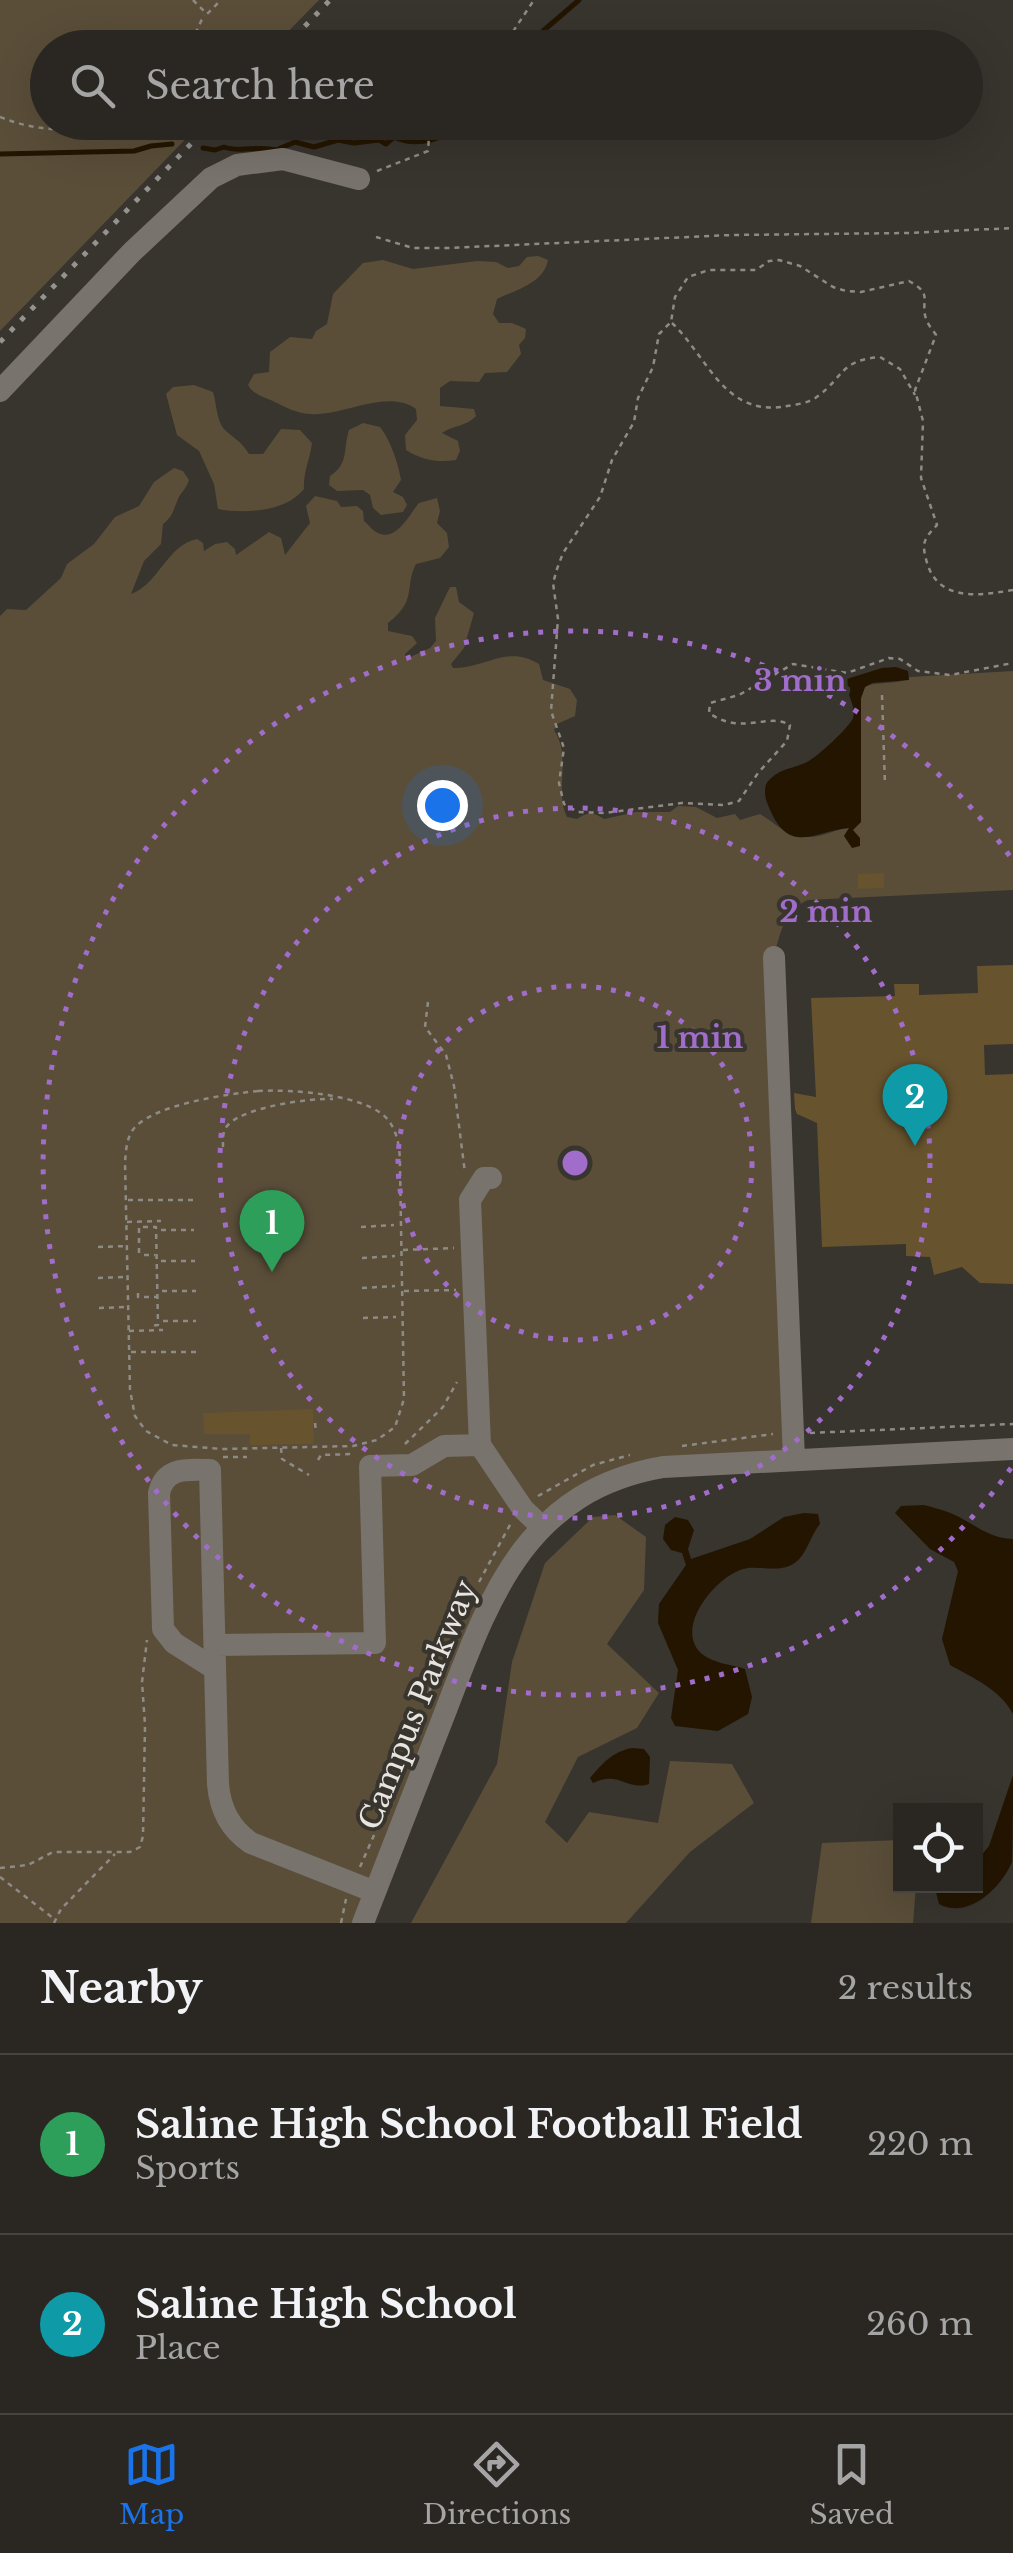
<!DOCTYPE html>
<style>
:root{--surface:#2a2722;--page:#322f2a;--text:#f1f3f6;--muted:#a5a5a5;--line:#464440;--accent:#1a73e8}
body{margin:0;font-family:"Libre Baskerville",serif;background:var(--page);color:var(--text)}
.controls{position:absolute;right:30px;bottom:30px;display:grid;overflow:hidden;border-radius:0px;box-shadow:0 10px 40px #0002}
.controls button{width:90px;height:90px;display:grid;place-items:center;padding:0;border:0;border-bottom:2px solid var(--line);background:var(--surface);color:var(--text);font:50px sans-serif}
.you{position:absolute;left:442px;top:805px;width:35px;height:35px;margin:-25px;border:8px solid #fff;border-radius:50%;background:#1a73e8;box-shadow:0 0 0 15px #1a73e833}
.badge{display:grid;place-items:center;width:65px;height:65px;border-radius:50%;background:var(--accent);color:#fff;font-size:32px;font-weight:700}
.pin{position:absolute;translate:-50% -82px;filter:drop-shadow(0 2px 5px #0008)}
.pin::after{content:'';position:absolute;top:52px;width:35px;height:30px;background:inherit;clip-path:polygon(0 0,100% 0,50% 100%)}
.list{margin:0;padding:0;list-style:none}
h2{display:flex;justify-content:space-between;align-items:center;height:130px;margin:0;padding:0 40px;font-size:42px}
h2 small{font-size:32px;font-weight:400;color:var(--muted)}
.list li{display:grid;grid-template-columns:65px 1fr auto;gap:30px;align-items:center;box-sizing:border-box;height:180px;padding:0 40px;border-top:2px solid var(--line)}
.list b{display:block;font-size:38px;white-space:nowrap}
.list p{margin:0;font-size:32px;white-space:nowrap;color:var(--muted)}
.list em{font-size:32px;font-style:normal;color:var(--muted)}
.icon{flex:none;width:55px;height:55px;fill:none;stroke:currentColor;stroke-width:2;stroke-linecap:round;stroke-linejoin:round}
.map{position:relative;flex:none;width:1013px;height:1923px;overflow:hidden}
.search{position:absolute;background:var(--surface);box-shadow:0 10px 40px #0002;left:30px;right:30px;top:30px;height:110px;display:flex;align-items:center;gap:25px;box-sizing:border-box;padding:0 35px;border-radius:55px;color:var(--muted);font-size:38px}
.sheet{height:490px;background:var(--surface)}
nav{display:flex;justify-content:space-around;align-items:center;box-sizing:border-box;height:140px;border-top:2px solid var(--line);background:var(--surface);font-size:28px;color:var(--muted)}
nav a{display:grid;justify-items:center;gap:5px}
nav .on{color:var(--accent)}
.map>svg:first-child{display:block}
.green{fill:#5a4e39}
.water{fill:#231500}
.lines{fill:none;stroke-linecap:round;stroke-linejoin:round}
.stream{stroke:#231500;stroke-width:5}
.building{fill:#67532e}
.path{stroke:#8e8b86;stroke-width:2.5;stroke-dasharray:5 5;stroke-linecap:butt}
.minor{stroke:#78736c;stroke-width:22}
.rail{stroke:#96938e;stroke-width:5;stroke-dasharray:5 10;stroke-linecap:butt}
.ring{fill:none;stroke:#a16dcb;stroke-width:5;stroke-dasharray:5 10}
.labels{text-anchor:middle;stroke-width:8;stroke-linejoin:round;paint-order:stroke}
.street-label{font-size:30px;fill:#e8e5e1;stroke:#38342e}
.centre{fill:#a16dcb;stroke:#38342e;stroke-width:5}
.ring-label{font-size:30px;text-anchor:middle;font-weight:bold;fill:#a16dcb;stroke:#38342e;stroke-width:8;stroke-linejoin:round;paint-order:stroke}
</style>
<div class="map">
<svg width="1013" height="1923" viewBox="0 0 1013 1923">
<rect width="100%" height="100%" fill="#38342e"/>
<path class="green" d="M0 0H319L273 47 48 48V122L201 123 0 331Z
M538 256 548 260C544 283 516 290 497 299L493 314 499 323H512L526 329 525 338 519 345 521 354 507 372 485 373 479 382 450 381 440 388V406L474 409 476 416C466 427 453 425 442 433L458 441 460 451 456 460C438 463 422 460 406 450L405 435 417 420 416 409C387 388 342 417 310 414 296 413 285 407 273 401 262 396 254 395 248 385L254 374 269 372 270 352 290 337 312 339 316 331 327 324 333 294 363 263 383 260 413 269 477 261 496 262 508 268 519 266 527 257Z
M194 385 213 392C217 404 216 422 226 431 235 439 242 442 249 454H263L281 429 300 430 312 443C310 459 303 473 304 489 286 512 244 514 218 509L214 484 199 451 177 435 166 394 173 387Z
M363 423 380 427C391 441 398 463 401 480L393 492 403 497 407 505 403 512 381 515 373 508 370 495 363 490 337 491 329 485 330 476C349 464 343 449 349 430Z
M174 468 183 471 189 480C187 488 181 492 178 499 173 511 173 516 163 524L161 544 144 561 131 594C158 585 167 545 197 539L203 543 204 551 215 544 227 542 235 549 236 555 269 532 281 538 285 555 310 523 306 506 315 496 337 501 341 507 357 506 363 511 364 521C368 524 371 529 376 532 396 544 410 513 419 503L437 498 440 511 437 523 447 533 449 547 440 558 416 564C404 587 418 600 388 623V631L412 636 417 643 405 654 406 659 430 648 436 641 435 618 450 587H456L459 602 474 613 464 648 451 664 453 668C485 669 507 644 539 664L543 680 570 689 577 700 575 716 557 724 554 730C572 757 554 790 567 817L577 819C587 812 594 812 604 819L636 812H670L678 806 696 807 717 818 735 814 740 820 760 814C776 823 787 838 809 837 823 837 836 829 849 828L844 836 853 833V827L861 822V698L865 687C879 680 898 686 910 677L1013 671V890L808 900C784 910 780 934 774 957L794 1459 628 1475 517 1556 363 1923H0V616L7 609 26 610 61 578 67 564 94 544 115 517 139 506 154 482Z
M615 1515 646 1537 644 1590 607 1644 659 1693 637 1728 578 1757 545 1822 567 1843 589 1812 658 1823 670 1761 732 1764 754 1803 690 1852 626 1923H411L497 1764 512 1662 545 1563 593 1517Z
M900 1840V1886H916L913 1923H811L822 1843Z"/>
<path class="water" d="M896 667 908 671 909 680 872 683 865 687 861 698V822L853 830 860 838V846L852 848 844 836 849 828C817 830 792 855 772 814 767 803 763 796 766 784 778 768 790 770 807 762 816 758 850 727 853 718 857 704 844 693 847 679L882 668Z
M924 1505C935 1508 947 1511 957 1516 977 1526 989 1538 1013 1539V1714C1000 1689 973 1678 950 1665L942 1639 958 1571 954 1562 930 1549 895 1513 901 1506Z
M804 1513 818 1514 820 1524C809 1537 806 1560 789 1566 775 1572 757 1565 743 1569 715 1577 673 1629 702 1654 714 1664 731 1664 745 1669L752 1697 748 1714 718 1731 675 1726 671 1718 678 1670 658 1623 659 1604 686 1565 682 1553 671 1550 663 1539 665 1525 675 1517 688 1520 694 1530 688 1549 691 1559 750 1539 784 1517Z
M632 1748 644 1749 650 1757 649 1784C627 1791 619 1770 593 1783L590 1778C603 1763 612 1752 632 1748Z
M1013 1775C1013 1794 1013 1847 1012 1862 1001 1888 968 1920 939 1904L936 1892 942 1886H976V1862L989 1846Z"/>
<g class="lines">
<path class="stream" d="M530 48 543 31 579 0
M203 148 215 150 224 147C240 153 258 145 276 150L295 142 314 147 338 140 354 143 379 140 386 144 394 137C415 147 448 140 463 122
M0 154 134 151 151 146 172 144"/>
</g>
<path class="building" d="M884 873V888L858 889V874Z
M1013 965V1044L984 1045 985 1075 1013 1074V1284L980 1283 962 1267 934 1275 930 1257 906 1256V1244L822 1247 817 1123 797 1114 795 1109 794 1093 816 1097 811 998 895 996 894 984H919V995L978 993 977 966Z
M313 1409 314 1444 250 1445V1434H204L203 1413Z"/>
<g class="lines">
<path class="path" d="M193 0 207 14 221 0
M182 48 195 34 204 15
M502 48 534 0
M0 117C38 132 76 133 115 122
M377 171 428 151 430 122
M376 237 413 248H448L732 235 907 233 1013 228
M672 323C707 356 723 414 781 407 793 405 808 404 818 396 844 377 840 360 880 357L900 369 915 395
M1013 590C978 596 936 602 926 559 921 541 926 537 937 525L921 478 923 421 915 390 936 335C933 330 928 325 926 319 920 299 934 295 909 281L861 292 846 291 833 287 800 266 779 260 769 261 756 270H709L688 277 675 297 671 322 659 334 653 367 638 398 634 422 612 460 600 497 563 553 557 569 553 583 558 619 551 711 564 748 559 783 564 804 578 812 604 813 682 803 724 805 739 801 758 773 787 741 790 725C768 712 742 736 709 713L710 703 739 695 793 664 847 673 889 658 900 659 918 671 950 675 1013 663
M882 695 885 785
M428 1002 425 1027 446 1055 454 1086 465 1173
M258 1091C290 1089 369 1094 389 1121 399 1135 400 1152 400 1168L404 1399 395 1427 377 1440 353 1446 222 1449 172 1445 146 1431 135 1416 130 1390 125 1162C126 1152 126 1141 132 1131 149 1105 227 1094 258 1091Z
M223 1147C223 1139 222 1130 229 1124 246 1107 309 1098 333 1099
M128 1200H193
M127 1222 161 1221
M361 1227 394 1225
M161 1230H194
M98 1247 127 1246
M403 1250 454 1248
M139 1253V1227H156L158 1325 151 1326
M144 1255H155
M362 1258 395 1256
M161 1261H195
M98 1278 123 1277
M362 1288 395 1286
M162 1291H196
M404 1291 456 1290
M138 1293V1297H158
M99 1308 127 1307
M363 1318 396 1317
M163 1321H196
M129 1331 163 1330
M131 1352H197
M315 1423 316 1432
M810 1433 1013 1424
M405 1444 443 1407 457 1382
M682 1446 773 1434
M281 1448 282 1459 309 1475
M223 1457H247
M318 1460 321 1455 354 1454
M538 1496 593 1465 630 1455
M479 1582 511 1523
M428 1701 432 1681 445 1658
M360 1867 393 1792
M0 1868 28 1865 53 1852H130L140 1847 143 1836 145 1725 142 1682 147 1640
M0 1877 53 1918
M54 1923 61 1909 115 1854
M341 1923 346 1899"/>
<path class="minor" d="M0 391 132 252 211 178 237 165 283 159 359 179
M774 957 794 1459
M480 1445 523 1509 541 1526
M215 1645 375 1643 370 1466 412 1465 444 1446 480 1445 470 1200 484 1178H491
M215 1669 174 1643 163 1629 159 1493C165 1466 188 1470 210 1470L218 1784C220 1809 230 1829 251 1843L375 1892
M363 1923C389 1856 415 1790 441 1723 487 1605 520 1492 663 1467L1013 1449"/>
<path class="rail" d="M284 48 330 0
M0 342 212 122"/>
</g>
<g class="ring">
<circle cx="575" cy="1163" r="177"/>
<circle cx="575" cy="1163" r="355"/>
<path d="M1011 1468A532 532 0 1 1 1011 858"/>
</g>
<g class="labels">
<g class="street-label">
<text transform="translate(418 1705) rotate(-68)" y="10">Campus Parkway</text>
</g>
</g>
<circle cx="575" cy="1163" r="15" class="centre"/>
<g class="ring-label">
<text x="800" y="691">3 min</text>
<text x="826" y="922">2 min</text>
<text x="700" y="1048">1 min</text>
</g>
</svg>
<div class="controls">
<button><svg class="icon" aria-label="locate" viewBox="0 0 24 24"><circle cx="12" cy="12" r="6"/><path d="M12 2v4M12 18v4M2 12h4M18 12h4"/></svg></button>
</div>
<div class="you"></div>
<div class="pin badge" style="left:272px;top:1272px;background:#2e9e5b">1</div>
<div class="pin badge" style="left:915px;top:1146px;background:#0f9aa8">2</div>
<div class="search"><svg class="icon" aria-label="search" viewBox="0 0 24 24"><circle cx="10" cy="10" r="6"/><path d="M15 15l6 6"/></svg>Search here</div>
</div>
<section class="sheet">
<h2>Nearby<small>2 results</small></h2>
<ul class="list">
<li><span class="badge" style="background:#2e9e5b">1</span><div><b>Saline High School Football Field</b><p>Sports</p></div><em>220 m</em></li>
<li><span class="badge" style="background:#0f9aa8">2</span><div><b>Saline High School</b><p>Place</p></div><em>260 m</em></li>
</ul>
</section>
<nav>
<a class="on"><svg class="icon" aria-label="map" viewBox="0 0 24 24"><path d="M3 6l6-2 6 2 6-2v14l-6 2-6-2-6 2zM9 4v14M15 6v14"/></svg>Map</a>
<a><svg class="icon" aria-label="directions" viewBox="0 0 24 24"><path d="M12 3l9 9-9 9-9-9zM9 14v-3h6M13 9l2 2-2 2"/></svg>Directions</a>
<a><svg class="icon" aria-label="saved" viewBox="0 0 24 24"><path d="M7 4h10v16l-5-4-5 4z"/></svg>Saved</a>
</nav>
